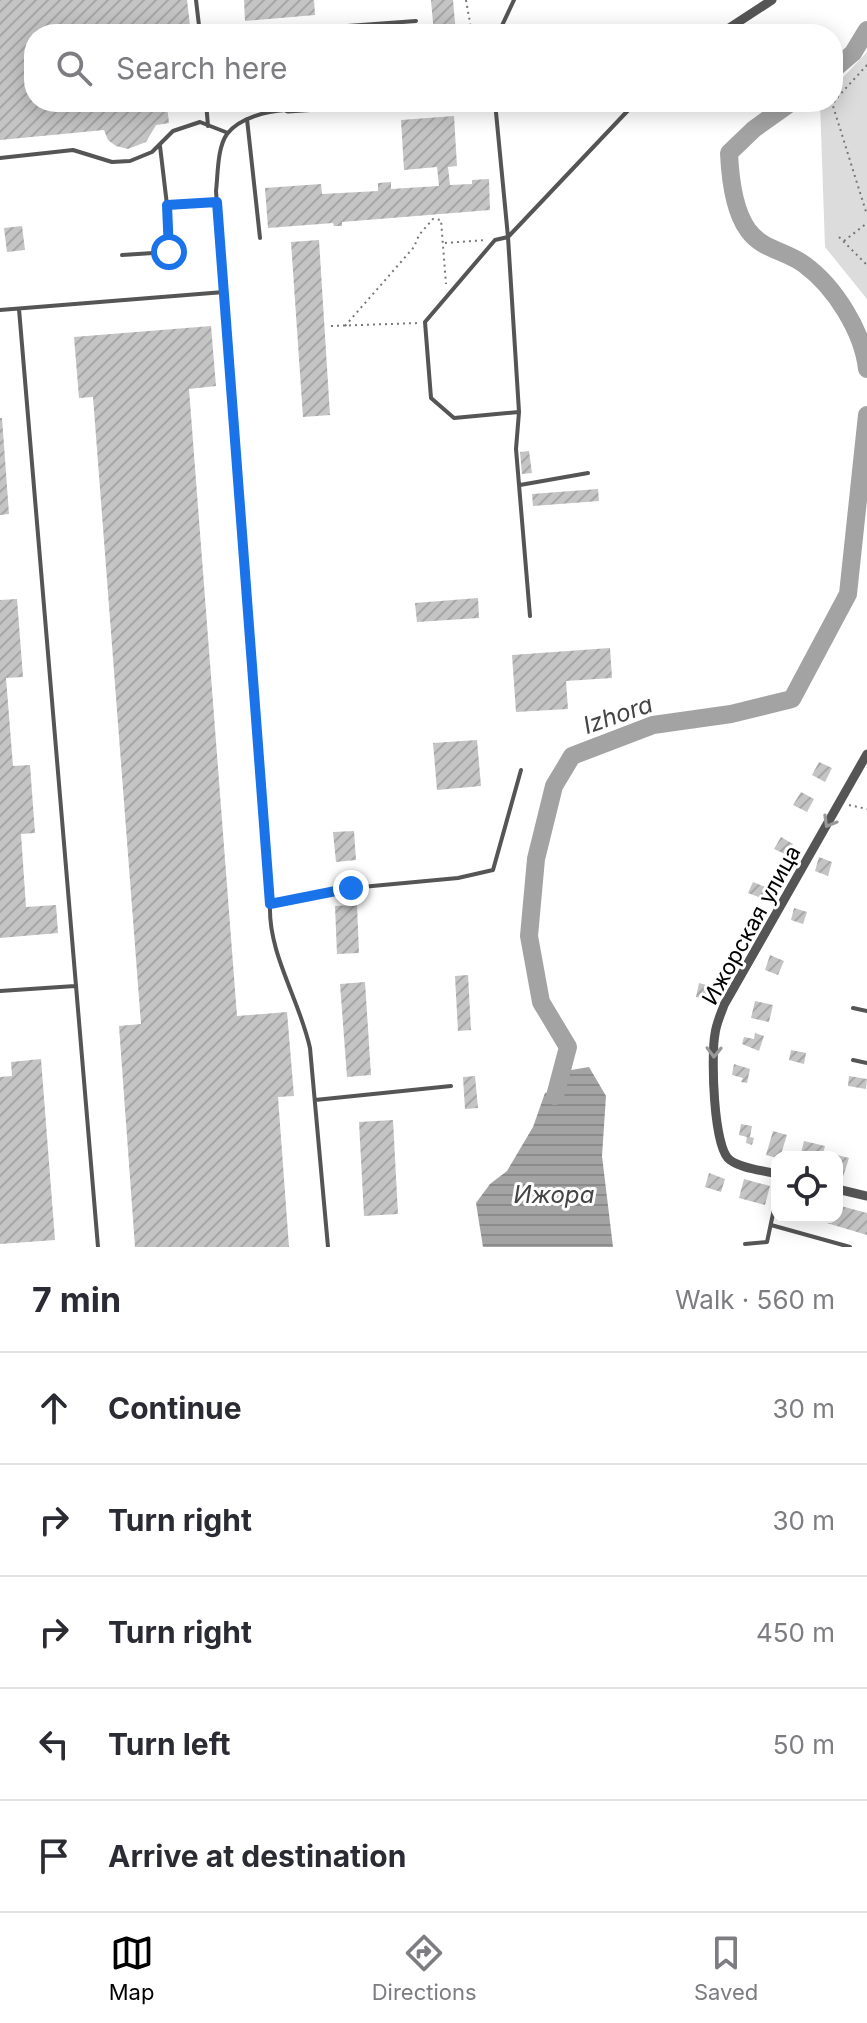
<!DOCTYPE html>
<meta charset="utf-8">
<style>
:root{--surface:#fff;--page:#f2f2f3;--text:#2b2b33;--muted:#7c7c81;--line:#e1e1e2;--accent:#000}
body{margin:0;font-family:Inter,sans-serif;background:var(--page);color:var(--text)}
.controls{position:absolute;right:24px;bottom:24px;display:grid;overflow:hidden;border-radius:16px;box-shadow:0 4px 20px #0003}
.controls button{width:72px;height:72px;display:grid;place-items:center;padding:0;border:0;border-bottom:2px solid var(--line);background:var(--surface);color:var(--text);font:40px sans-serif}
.stop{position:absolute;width:24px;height:24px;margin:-18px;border:6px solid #1a73e8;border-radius:50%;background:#fff}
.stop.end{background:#1a73e8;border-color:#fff;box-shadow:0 2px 8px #0008}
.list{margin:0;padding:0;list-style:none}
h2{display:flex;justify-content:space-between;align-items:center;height:104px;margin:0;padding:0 32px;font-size:34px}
h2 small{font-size:26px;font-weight:400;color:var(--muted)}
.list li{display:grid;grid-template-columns:52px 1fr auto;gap:24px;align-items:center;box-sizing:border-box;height:112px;padding:0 32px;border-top:2px solid var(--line)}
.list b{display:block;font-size:30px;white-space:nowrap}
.list em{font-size:26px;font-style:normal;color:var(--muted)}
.icon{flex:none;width:44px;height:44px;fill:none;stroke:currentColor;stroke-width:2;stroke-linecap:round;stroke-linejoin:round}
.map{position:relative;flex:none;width:867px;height:1247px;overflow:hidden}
.search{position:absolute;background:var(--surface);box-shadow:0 4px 20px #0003;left:24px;right:24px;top:24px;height:88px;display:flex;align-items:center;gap:20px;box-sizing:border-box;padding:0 28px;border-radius:32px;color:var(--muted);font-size:30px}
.sheet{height:664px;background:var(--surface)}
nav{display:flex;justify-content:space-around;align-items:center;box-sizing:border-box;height:112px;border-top:2px solid var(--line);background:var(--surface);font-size:22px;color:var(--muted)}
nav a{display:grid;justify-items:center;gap:4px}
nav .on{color:var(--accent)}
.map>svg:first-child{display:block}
.green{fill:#dcdcdc}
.water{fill:url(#water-rules)}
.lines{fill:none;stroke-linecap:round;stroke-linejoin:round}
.river{stroke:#a3a3a3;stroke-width:18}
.building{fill:url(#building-hatch)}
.path{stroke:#777;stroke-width:2;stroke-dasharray:2 4;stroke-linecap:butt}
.service{stroke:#555;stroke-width:4}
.minor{stroke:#555;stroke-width:9}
.oneway{stroke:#999}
.route{stroke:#1a73e8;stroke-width:10}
.labels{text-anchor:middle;stroke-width:6;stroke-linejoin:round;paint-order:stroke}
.street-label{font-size:22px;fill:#000;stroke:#fff}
.water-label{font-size:24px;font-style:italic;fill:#444;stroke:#fff}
</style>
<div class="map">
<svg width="867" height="1247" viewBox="0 0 867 1247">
<defs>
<pattern id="water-rules" width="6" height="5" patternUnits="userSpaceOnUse" patternTransform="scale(2)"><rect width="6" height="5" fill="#a3a3a3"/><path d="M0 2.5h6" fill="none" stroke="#8b8b8b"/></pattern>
<pattern id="building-hatch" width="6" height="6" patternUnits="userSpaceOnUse" patternTransform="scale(2)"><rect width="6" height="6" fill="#c4c4c4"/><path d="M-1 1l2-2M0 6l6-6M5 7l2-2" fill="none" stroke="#a7a7a7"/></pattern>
</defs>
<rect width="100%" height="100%" fill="#fff"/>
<path class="green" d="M867 52V299L825 247 820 102H833V88Z"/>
<path class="water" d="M589 1067 606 1096 602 1156 613 1247H483L476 1203 490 1184 507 1171 533 1127 545 1093 556 1089 559 1072Z"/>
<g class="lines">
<path class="river" d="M833 70 853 53 867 30
M792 102 754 129 729 153C730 175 734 211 748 230 762 250 787 251 805 265 835 287 863 332 867 369
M555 1096 568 1047 541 1002 529 936 536 859 554 786 572 756 653 725 731 714 792 699 848 594 867 415"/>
</g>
<path class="building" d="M0 0H187L191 34H34V102H186V104L167 106 169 123 156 125 146 142 128 149 116 146 108 140 104 130 0 140Z
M244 0H314L315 15 245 21Z
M431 0H453L456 34H434Z
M454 116 457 166 448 167 450 185 472 184V180L489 179 490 210 342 222V226H334L333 223 268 228 265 188 321 184 322 194 378 191V183L391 182V189L439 186 437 167 404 170 401 120Z
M22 226 25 250 7 252 4 228Z
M319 240 330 415 303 417 291 242Z
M211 326 216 386 189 389 237 1016 287 1012 294 1096 278 1097 289 1247H135L119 1026 141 1024 93 397 79 398 74 337Z
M0 418H2L9 514 0 515Z
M529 451 532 473 522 474 520 452Z
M598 489 599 501 533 506 532 494Z
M478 598 479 618 417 622 415 603Z
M17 599 23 677 6 678 13 766 30 765 35 833 21 834 26 907 56 905 58 933 0 938V600Z
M610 648 612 678 566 681 568 709 516 712 512 655Z
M477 740 481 786 437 790 433 743Z
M819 762 832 768 825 782 812 775Z
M801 792 814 799 807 812 793 805Z
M354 831 356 860 336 862 333 832Z
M781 837 793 844 787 855 774 849Z
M819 857 832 862 828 876 815 871Z
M753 882 768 888 764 899 748 893Z
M357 905 359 953 337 954 335 906Z
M794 908 807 912 803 924 791 920Z
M770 955 784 961 778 975 765 970Z
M468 975 471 1030 458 1031 455 976Z
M365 982 371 1075 347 1077 340 984Z
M699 983 711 986 708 1000 696 997Z
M755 1001 773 1005 769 1022 751 1018Z
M755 1033 764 1036 759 1051 742 1044 744 1037 754 1039Z
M791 1050 806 1053 804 1064 789 1060Z
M41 1059 55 1240 0 1244V1077L12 1076 11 1062Z
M734 1064 750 1069 747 1083 741 1082 743 1078 732 1075Z
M475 1076 478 1108 465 1109 463 1077Z
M849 1076 867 1079 866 1089 848 1086Z
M393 1120 398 1214 364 1216 359 1122Z
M741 1124 752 1126 750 1137 754 1138 752 1145 746 1143 747 1137 739 1135Z
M773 1131 787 1135 780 1157 777 1158 766 1155Z
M804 1141 825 1146 822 1157H800Z
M837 1155 849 1158 843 1177 837 1175Z
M709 1173 725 1179 721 1192 705 1187Z
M744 1179 770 1186 765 1205 739 1198Z
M837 1205 867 1213V1235L810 1218 837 1217Z"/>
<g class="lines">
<path class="path" d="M466 0 472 34
M867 65 835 100 833 106 867 215
M839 237 867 265
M844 241 867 223
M445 243 486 240
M331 326 419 323
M345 326 414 247 419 235 433 219 441 220 446 284
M849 805 867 809"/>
<path class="service" d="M196 0 200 34
M306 29 416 21
M498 34 514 0
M206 102 208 126
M495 102 508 237 519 412 454 418 431 398 425 322 495 240 508 237 636 102
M286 110C267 111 239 118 227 134 217 148 218 175 216 191L270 904C268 954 299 998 310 1048L328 1247
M247 119 260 238
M160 146 167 205 217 202
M0 158 73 150 112 162 130 161 152 152 173 131 200 122 228 133
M122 255 169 252 167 205
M19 309 98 1247
M0 310 224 292
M519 412 516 449 530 616
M520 485 588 473
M270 904 351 888 458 878 493 870 521 770
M0 991 75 986
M853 1008 867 1011
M853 1060 867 1063
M315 1100 451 1086
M771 1225 850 1247
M745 1244 767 1242 777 1195"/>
<path class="minor" d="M720 34 772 0
M288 109 391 102
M777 1174C763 1170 742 1169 730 1160 713 1149 711 1054 715 1034 716 1024 721 1014 724 1005L867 754
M837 1189 867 1196"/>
</g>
<defs><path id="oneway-chevron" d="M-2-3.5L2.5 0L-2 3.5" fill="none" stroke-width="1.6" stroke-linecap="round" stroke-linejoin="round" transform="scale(2)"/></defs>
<g class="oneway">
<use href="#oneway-chevron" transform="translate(829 822) rotate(120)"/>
<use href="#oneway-chevron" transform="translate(714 1052) rotate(91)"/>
</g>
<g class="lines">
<path class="route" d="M169 252 167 205 217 202 270 904 351 888"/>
</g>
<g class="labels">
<g class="street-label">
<text transform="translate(751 925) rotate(-61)" y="8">Ижорская улица</text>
</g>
<g class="water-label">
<text transform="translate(618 715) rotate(-19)" y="8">Izhora</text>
<text x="554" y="1203">Ижора</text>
</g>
</g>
</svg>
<div class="controls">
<button><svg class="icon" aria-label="locate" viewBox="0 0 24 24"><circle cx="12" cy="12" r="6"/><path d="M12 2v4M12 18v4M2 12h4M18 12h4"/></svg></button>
</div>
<div class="stop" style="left:169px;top:252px"></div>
<div class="stop end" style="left:351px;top:888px"></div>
<div class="search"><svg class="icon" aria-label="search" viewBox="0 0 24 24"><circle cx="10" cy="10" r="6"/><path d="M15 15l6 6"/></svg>Search here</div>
</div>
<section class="sheet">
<h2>7 min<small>Walk · 560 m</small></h2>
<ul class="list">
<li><svg class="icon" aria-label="ahead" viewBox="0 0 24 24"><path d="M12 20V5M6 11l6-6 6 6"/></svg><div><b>Continue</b></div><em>30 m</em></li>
<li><svg class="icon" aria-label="right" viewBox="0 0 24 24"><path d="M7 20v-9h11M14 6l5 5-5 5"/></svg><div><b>Turn right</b></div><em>30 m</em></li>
<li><svg class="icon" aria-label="right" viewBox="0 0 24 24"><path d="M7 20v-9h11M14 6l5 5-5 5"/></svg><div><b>Turn right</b></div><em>450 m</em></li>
<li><svg class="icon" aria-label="left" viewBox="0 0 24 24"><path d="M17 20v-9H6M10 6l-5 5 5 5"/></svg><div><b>Turn left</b></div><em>50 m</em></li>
<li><svg class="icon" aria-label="arrive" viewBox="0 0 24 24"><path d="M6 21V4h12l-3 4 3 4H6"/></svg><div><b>Arrive at destination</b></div></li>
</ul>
</section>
<nav>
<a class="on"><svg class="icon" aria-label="map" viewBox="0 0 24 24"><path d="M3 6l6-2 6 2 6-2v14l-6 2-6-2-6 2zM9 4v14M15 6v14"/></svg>Map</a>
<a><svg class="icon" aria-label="directions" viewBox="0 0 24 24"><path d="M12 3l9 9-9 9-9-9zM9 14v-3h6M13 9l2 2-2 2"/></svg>Directions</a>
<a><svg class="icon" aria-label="saved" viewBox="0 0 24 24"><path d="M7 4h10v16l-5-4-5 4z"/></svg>Saved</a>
</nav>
